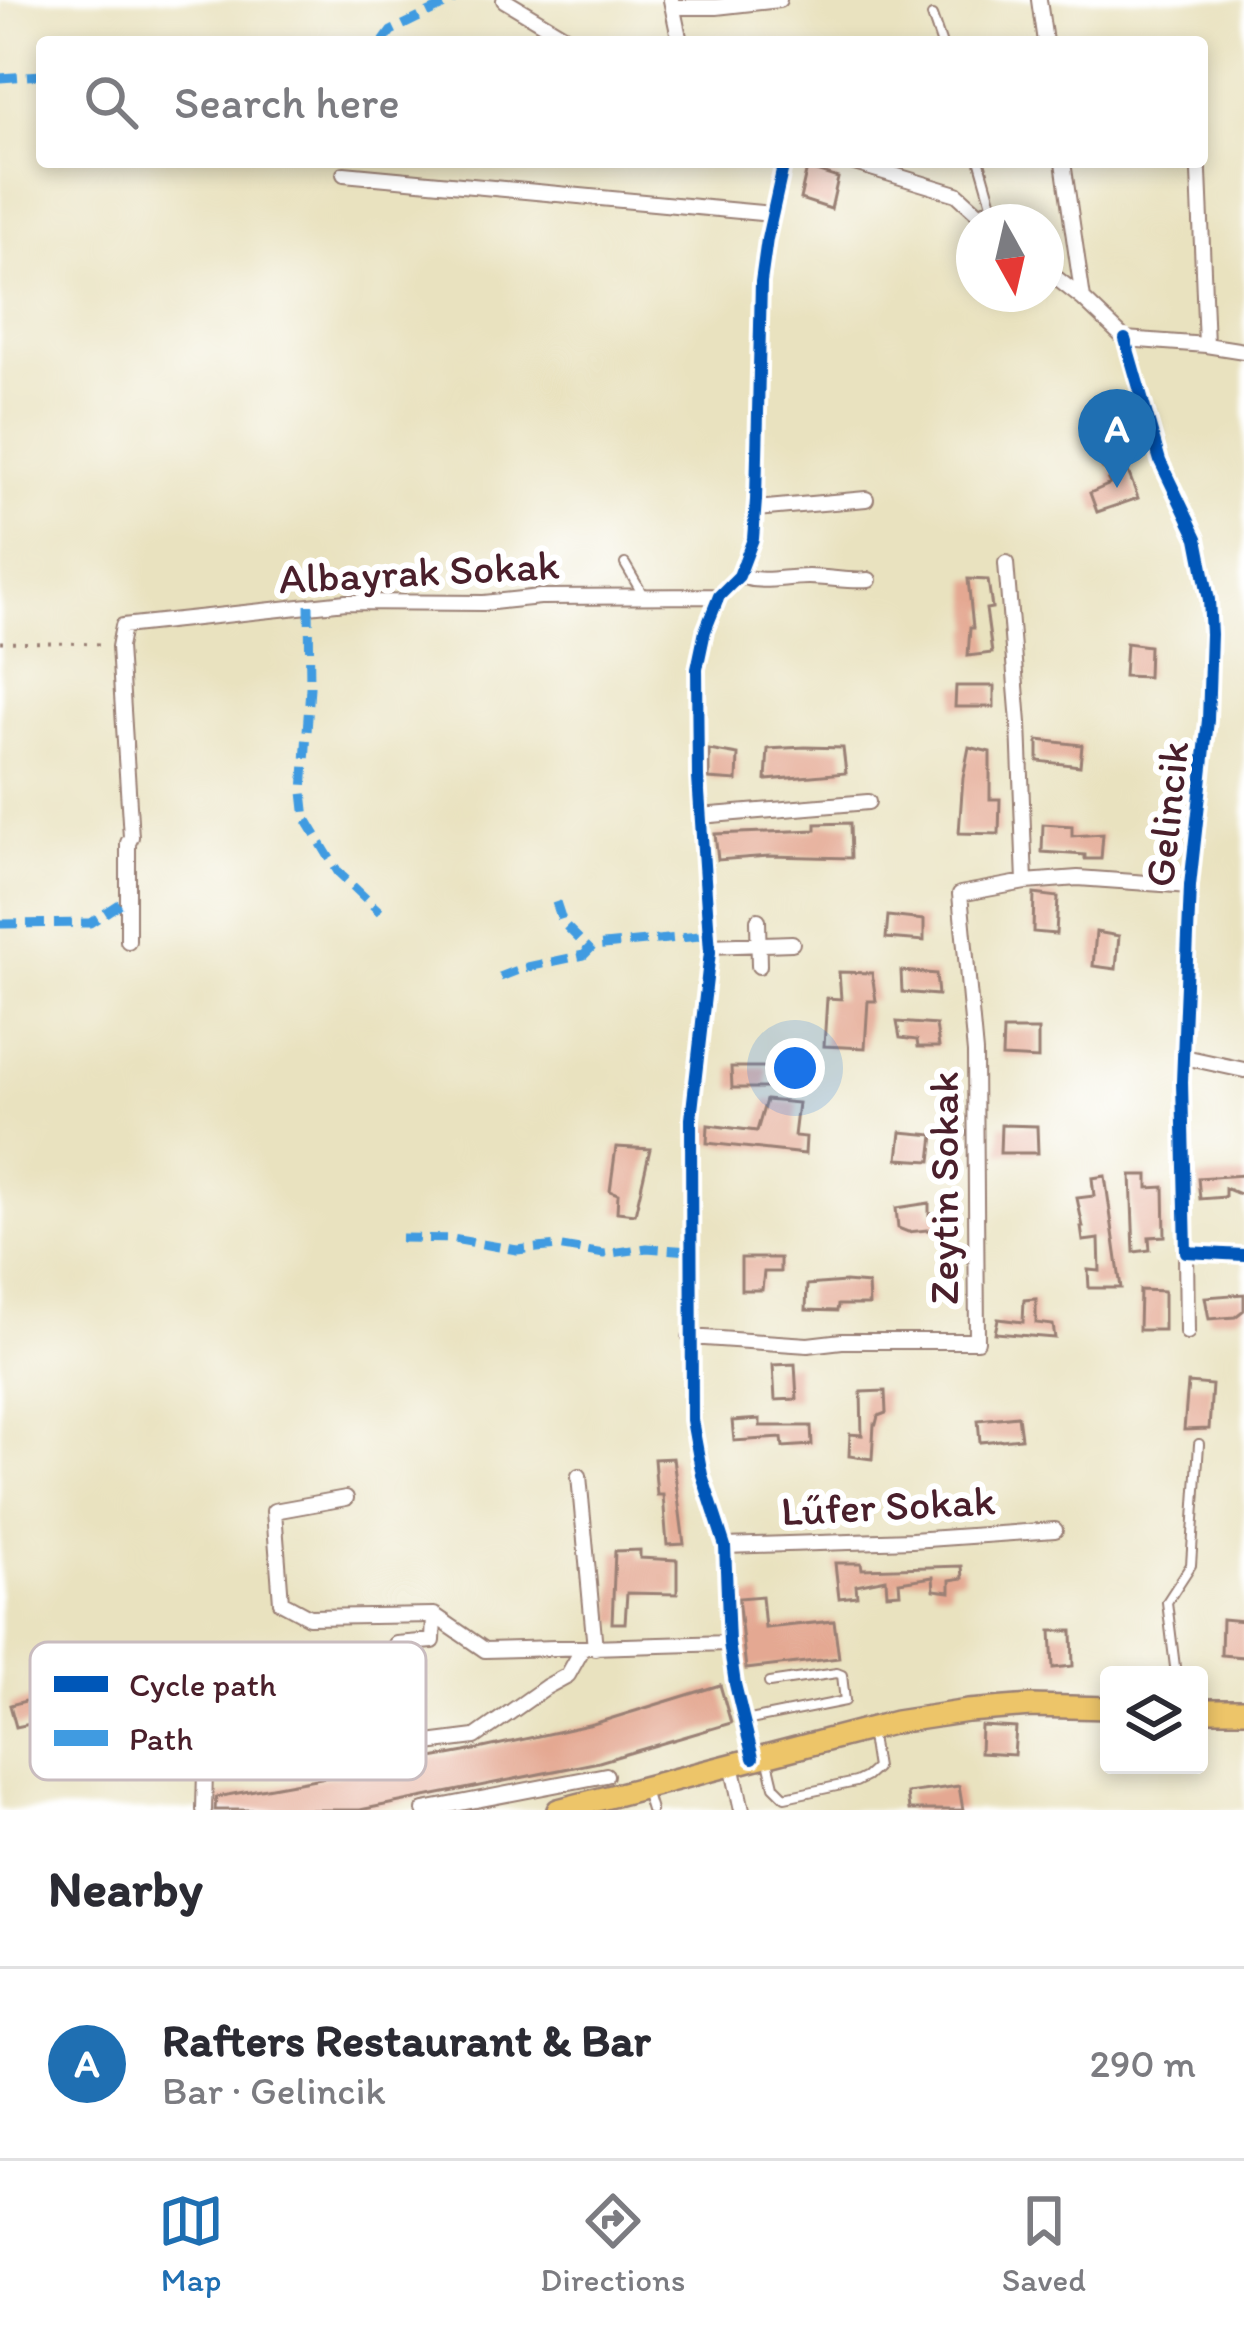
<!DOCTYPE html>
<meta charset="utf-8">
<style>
:root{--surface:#fff;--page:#f2f2f3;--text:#2b2b33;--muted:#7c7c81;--line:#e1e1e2;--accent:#1f6fb2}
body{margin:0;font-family:Itim,sans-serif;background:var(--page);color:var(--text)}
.controls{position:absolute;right:36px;bottom:36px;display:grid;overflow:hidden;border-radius:12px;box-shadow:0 6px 18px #0003}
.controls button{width:108px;height:108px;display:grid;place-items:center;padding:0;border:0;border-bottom:3px solid var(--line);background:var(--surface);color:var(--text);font:60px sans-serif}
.compass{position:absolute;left:956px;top:204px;width:108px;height:108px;border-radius:50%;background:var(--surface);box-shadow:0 6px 18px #0003;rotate:172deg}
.you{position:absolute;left:795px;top:1068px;width:42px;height:42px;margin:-30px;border:9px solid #fff;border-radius:50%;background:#1a73e8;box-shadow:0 0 0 18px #1a73e833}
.badge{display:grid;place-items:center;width:78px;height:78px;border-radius:50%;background:var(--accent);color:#fff;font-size:39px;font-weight:700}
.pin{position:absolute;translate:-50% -99px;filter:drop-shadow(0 3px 6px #0008)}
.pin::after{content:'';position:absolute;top:63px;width:42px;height:36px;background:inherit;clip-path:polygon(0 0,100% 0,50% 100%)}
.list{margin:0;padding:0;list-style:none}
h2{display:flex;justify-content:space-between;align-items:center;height:156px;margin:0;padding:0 48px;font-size:51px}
h2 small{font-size:39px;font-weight:400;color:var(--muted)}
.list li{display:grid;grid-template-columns:78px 1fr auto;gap:36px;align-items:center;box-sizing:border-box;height:192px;padding:0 48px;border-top:3px solid var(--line)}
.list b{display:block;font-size:45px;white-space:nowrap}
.list p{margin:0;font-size:39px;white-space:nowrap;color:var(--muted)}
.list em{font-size:39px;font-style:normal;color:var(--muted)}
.icon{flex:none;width:66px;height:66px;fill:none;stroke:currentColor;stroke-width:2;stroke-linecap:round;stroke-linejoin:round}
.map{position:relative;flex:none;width:1244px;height:1810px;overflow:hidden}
.search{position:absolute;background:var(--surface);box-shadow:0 6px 18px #0003;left:36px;right:36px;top:36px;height:132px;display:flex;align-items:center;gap:30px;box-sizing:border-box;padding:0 42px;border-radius:12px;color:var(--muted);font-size:45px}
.sheet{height:348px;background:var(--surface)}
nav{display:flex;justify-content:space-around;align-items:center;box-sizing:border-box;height:168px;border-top:3px solid var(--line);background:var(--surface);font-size:33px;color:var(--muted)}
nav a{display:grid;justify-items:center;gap:6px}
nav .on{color:var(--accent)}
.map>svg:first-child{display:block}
.building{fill:#e4a892}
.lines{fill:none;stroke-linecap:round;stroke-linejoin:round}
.service-casing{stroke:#9a8075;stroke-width:12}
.minor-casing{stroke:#9a8075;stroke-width:18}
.primary-casing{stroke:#9a8075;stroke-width:26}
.path{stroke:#9a8075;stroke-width:3;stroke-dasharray:3 9;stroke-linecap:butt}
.service{stroke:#fff;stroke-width:8}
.minor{stroke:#fff;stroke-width:14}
.primary{stroke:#edc569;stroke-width:21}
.quiet{stroke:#409be1;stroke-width:9;stroke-dasharray:18 9;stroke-linecap:butt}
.cycleway-casing{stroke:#fff;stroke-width:20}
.cycleway{stroke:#0057b8;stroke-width:12}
.labels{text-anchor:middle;stroke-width:12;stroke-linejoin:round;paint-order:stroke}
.street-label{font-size:42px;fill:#4a1f2b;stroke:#fff}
.key{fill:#fff;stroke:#c9bcbf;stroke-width:3}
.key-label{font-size:33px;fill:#4a1f2b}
</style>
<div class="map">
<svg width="1244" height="1810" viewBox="0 0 1244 1810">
<rect width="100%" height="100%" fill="#fff"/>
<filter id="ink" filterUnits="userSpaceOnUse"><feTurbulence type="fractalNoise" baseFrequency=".00833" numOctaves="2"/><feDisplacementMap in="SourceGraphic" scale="24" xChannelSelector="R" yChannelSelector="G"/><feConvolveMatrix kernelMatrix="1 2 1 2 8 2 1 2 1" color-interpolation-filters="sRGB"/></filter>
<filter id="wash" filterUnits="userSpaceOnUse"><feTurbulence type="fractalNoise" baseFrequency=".004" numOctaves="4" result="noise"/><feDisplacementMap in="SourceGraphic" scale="48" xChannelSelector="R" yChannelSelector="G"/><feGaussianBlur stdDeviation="2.7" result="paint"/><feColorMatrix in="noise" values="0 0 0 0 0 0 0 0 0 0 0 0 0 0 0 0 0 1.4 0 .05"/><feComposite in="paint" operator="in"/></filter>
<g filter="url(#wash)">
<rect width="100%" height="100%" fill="#e9e2bf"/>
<g id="blocks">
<path class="building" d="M807 168 838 178 831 209 800 199Z
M1126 466 1138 498 1097 512 1090 493 1110 484 1108 480 1112 478 1110 472Z
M968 579 988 580 992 608 986 609 992 653 968 656 970 628H973Z
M1126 643 1149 646 1148 677 1124 676Z
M956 686H994V707H955Z
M1038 740 1082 745 1080 766 1038 761Z
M805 747 843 748 846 773 766 780 768 749Z
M969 747 990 752V799H1000L999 834 959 833 963 778Z
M709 750 738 755 737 781 709 779Z
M850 823 851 858 769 856 718 860 715 834 816 830V824Z
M1043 824 1072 826V836L1103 834 1101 859H1085V855L1042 852Z
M1034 894 1058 897 1056 934 1033 932Z
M888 916 924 920V941L886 938Z
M1096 932 1119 936 1116 969 1093 966Z
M901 971 936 974 938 995 902 992Z
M839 972 872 973 876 1001H868L865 1048 824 1046 827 998 841 999Z
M897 1022 936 1025 939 1047H918L917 1040 900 1038Z
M1003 1030H1038V1059L1002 1057Z
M731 1067H767V1088H732Z
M766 1100 798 1103 794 1136 806 1137 805 1154 707 1143 708 1125 757 1131Z
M1001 1125 1037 1126 1038 1153H1000Z
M901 1132 934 1135 931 1161 898 1159Z
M616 1147 650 1149 635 1214 617 1212 618 1194 610 1191Z
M1131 1175H1148V1188L1164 1187 1165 1236 1149 1237 1150 1250 1134 1252Z
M1244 1175V1196L1225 1188V1197L1200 1199 1198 1178Z
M1105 1176 1121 1288H1089L1088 1270 1100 1271 1099 1239 1083 1241 1081 1227H1083L1077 1198 1094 1196 1092 1178Z
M929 1203V1214L945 1212 947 1228 908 1232 898 1228 896 1208Z
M741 1258H780V1272H764L762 1290H741Z
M845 1282 868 1284 869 1305H838L837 1311 806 1310 807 1285Z
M1140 1290 1164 1291V1330H1139Z
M1244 1294V1310L1235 1317 1209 1319 1205 1297Z
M1036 1299V1323L1053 1325 1055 1338 995 1333 998 1319 1023 1322 1024 1300Z
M795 1364 797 1399 775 1400 773 1365Z
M1188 1383 1212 1385 1209 1429 1184 1430Z
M885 1391 886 1413 878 1416 876 1424H874L872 1459 849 1456 850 1434 862 1435 861 1392Z
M1018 1416 1021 1438 980 1442 978 1420Z
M760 1419V1426H811L812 1445 783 1447 782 1438 734 1441 732 1421Z
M673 1458 684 1544 667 1545 663 1495H657L654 1459Z
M640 1550V1558L677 1560V1594L627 1593 625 1623H612L615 1551Z
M835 1563H861L862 1569 962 1566 963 1578 950 1580V1592L934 1590 933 1577 899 1582 900 1593 887 1594 886 1579 856 1585 857 1596 839 1598Z
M762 1596 765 1628 834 1621 839 1658 746 1669 738 1598Z
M1222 1619 1244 1621V1657L1221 1655Z
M1051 1631H1072L1073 1666 1053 1668Z
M720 1685 731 1723 599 1762 360 1810H215L216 1797 465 1752 593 1724Z
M48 1695 54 1719 16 1727 10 1705Z
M981 1726 1016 1728 1014 1755 980 1753Z
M959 1786 963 1810H909L907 1793Z"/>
</g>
</g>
<g filter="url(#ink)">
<use href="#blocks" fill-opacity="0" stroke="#9a8075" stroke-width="3"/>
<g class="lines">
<g class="service-casing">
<path id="service" d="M932 16 941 42
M980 162 992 204 980 212
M1106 465 1152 441
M625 564 643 595
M1176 1675 1167 1602 1191 1565 1199 1444
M745 1721 845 1701 842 1675 837 1673 769 1683
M768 1761 774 1786 785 1797 856 1782 866 1777 876 1768 870 1730
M645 1790 651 1810"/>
</g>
<g class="minor-casing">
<path id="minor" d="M504 0 574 42
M671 0 680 42
M1039 0 1045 42
M673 7H716L779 0
M851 162 957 194 988 222
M1063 162 1083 299
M1199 172 1206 345
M344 174 772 214
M1046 270 1083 299 1125 339 1206 345 1244 351
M1125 339 1160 461 1197 538 1209 600 1211 634 1208 720 1190 886 1182 1082 1186 1252 1244 1255
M756 509 866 499
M1006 563 1019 723 1025 882
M739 576C766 584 781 577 808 577 829 577 848 582 869 580
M700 816 868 802
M758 920 759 966
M128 941V843L131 837 119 647 123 626 346 602 484 603 540 597 719 596
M710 946 792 943
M1184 1057 1244 1070
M1186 1252 1187 1332
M690 1337 808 1345 842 1341H977L975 1053 960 894 1025 882 1078 878 1190 886
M579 1476 595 1648
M346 1498 274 1511 281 1602 309 1617 434 1615 485 1650 729 1643
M725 1546 912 1540 1055 1530
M396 1644 433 1641 434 1615
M753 1758 735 1684 729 1643 725 1546 702 1475 692 1420 691 1119 710 952 698 778 697 669 705 631 719 596 739 576 753 539 756 500 761 282 767 239 784 162
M732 1765 742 1810
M204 1810 205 1771 475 1737 546 1687 568 1675 583 1648
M424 1810 606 1775"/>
</g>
<g class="primary-casing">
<path id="primary" d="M1199 1710H1244
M558 1810 896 1722 968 1711 1031 1706 1109 1708"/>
</g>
<path class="path" d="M0 642 105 644"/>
<use href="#service" class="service"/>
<use href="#minor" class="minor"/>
<use href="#primary" class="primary"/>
<path class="quiet" d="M383 42 391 31 455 0
M0 78 42 75
M309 605 310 687 303 792 306 819 338 872 380 912
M556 902 563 923 590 950
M0 924 90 923 127 899
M500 977 523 968 584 955 593 946 710 935
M401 1238 453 1239 517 1250 557 1246 604 1254 647 1248 690 1251"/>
<g class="cycleway-casing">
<path id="cycleway" d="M1125 339 1160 461 1197 538 1209 600 1211 634 1208 720 1190 886 1182 1082 1186 1252 1244 1255
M753 1758 735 1684 729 1643 725 1546 702 1475 692 1420 691 1119 710 952 698 778 697 669 705 631 719 596 739 576 753 539 756 500 761 282 767 239 784 162"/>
</g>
<use href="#cycleway" class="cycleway"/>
</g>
</g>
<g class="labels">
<g class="street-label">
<text transform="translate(419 571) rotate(-3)" y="15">Albayrak Sokak</text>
<text transform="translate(1166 814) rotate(-84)" y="15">Gelincik</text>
<text transform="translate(943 1188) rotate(-90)" y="15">Zeytin Sokak</text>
<text transform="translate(888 1505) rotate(-3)" y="15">Lűfer Sokak</text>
</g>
</g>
<rect x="30" y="1642" width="396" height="138" rx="18" class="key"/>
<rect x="54" y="1676" width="54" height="16" fill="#0057b8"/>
<rect x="54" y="1730" width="54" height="16" fill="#409be1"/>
<g class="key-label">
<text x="129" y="1696">Cycle path</text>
<text x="129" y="1750">Path</text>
</g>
</svg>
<div class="controls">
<button><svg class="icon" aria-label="layers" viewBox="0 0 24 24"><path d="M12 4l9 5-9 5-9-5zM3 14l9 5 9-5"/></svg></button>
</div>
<svg class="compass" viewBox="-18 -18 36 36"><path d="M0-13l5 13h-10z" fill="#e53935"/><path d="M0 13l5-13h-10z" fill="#7c7c81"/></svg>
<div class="you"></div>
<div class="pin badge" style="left:1117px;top:488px">A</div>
<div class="search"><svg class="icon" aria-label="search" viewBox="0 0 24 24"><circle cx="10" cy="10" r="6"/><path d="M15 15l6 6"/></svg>Search here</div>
</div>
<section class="sheet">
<h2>Nearby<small></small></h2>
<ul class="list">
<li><span class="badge">A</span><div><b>Rafters Restaurant &amp; Bar</b><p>Bar · Gelincik</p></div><em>290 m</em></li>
</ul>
</section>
<nav>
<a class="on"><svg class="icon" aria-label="map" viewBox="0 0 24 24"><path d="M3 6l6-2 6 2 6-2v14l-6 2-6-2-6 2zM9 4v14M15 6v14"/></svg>Map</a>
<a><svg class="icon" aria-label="directions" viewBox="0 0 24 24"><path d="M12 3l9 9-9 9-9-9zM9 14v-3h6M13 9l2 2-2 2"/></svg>Directions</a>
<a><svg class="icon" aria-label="saved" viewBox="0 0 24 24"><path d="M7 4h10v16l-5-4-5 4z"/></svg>Saved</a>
</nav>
